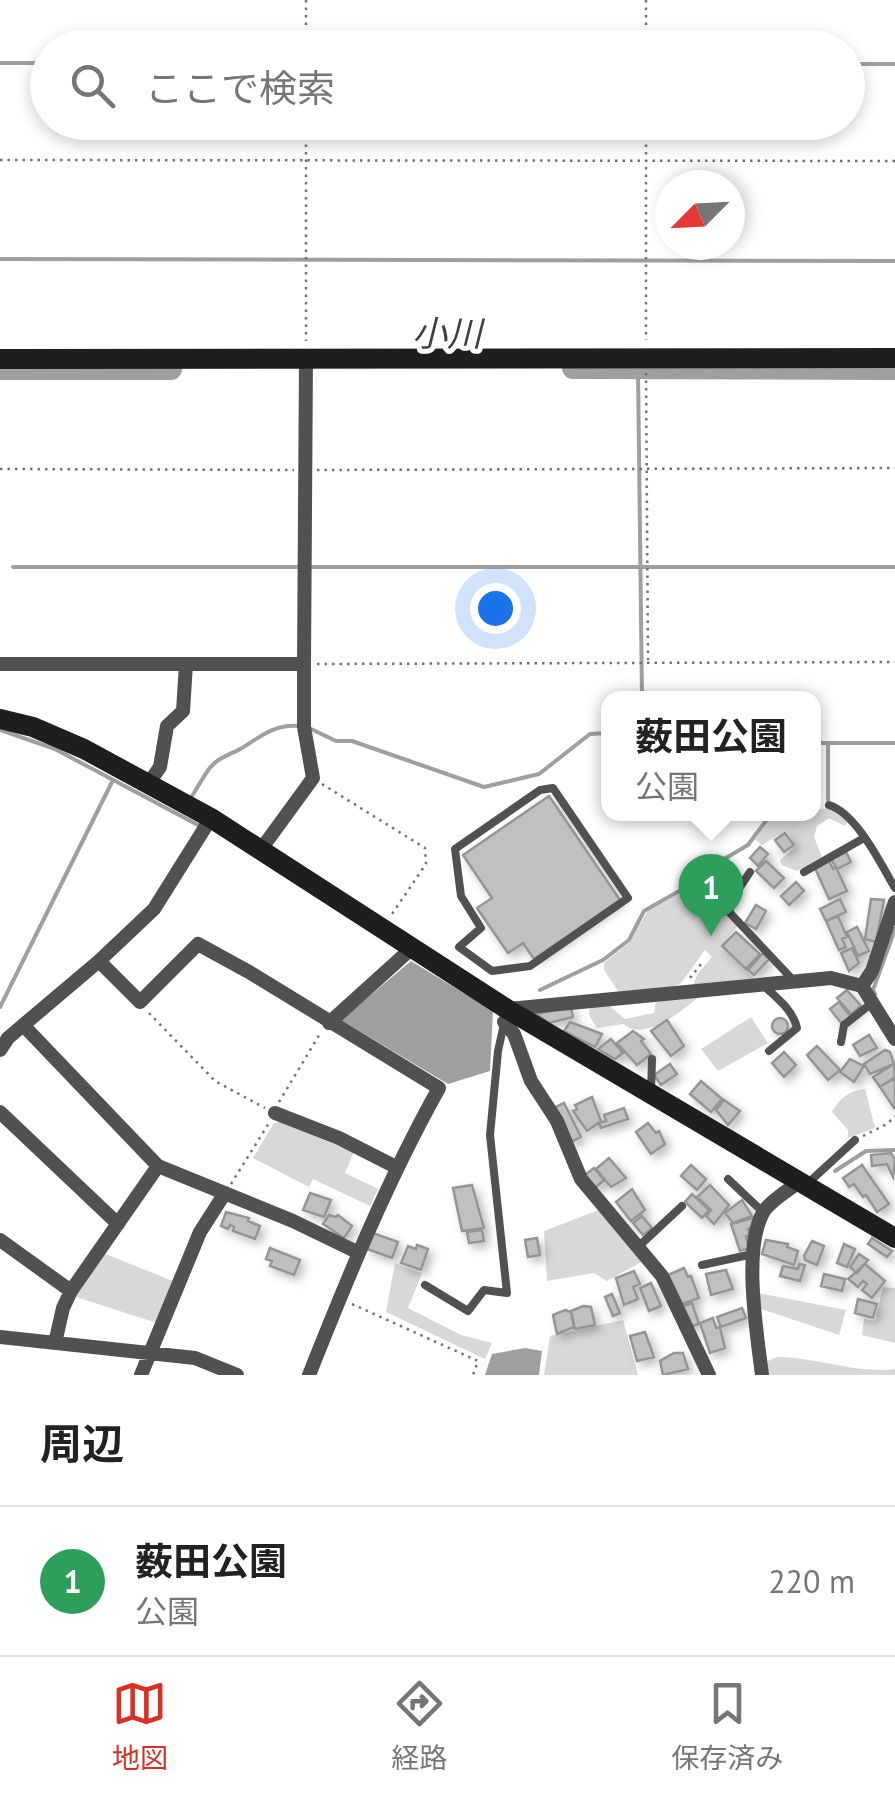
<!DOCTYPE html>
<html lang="ja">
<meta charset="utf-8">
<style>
:root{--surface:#fff;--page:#f6f6f6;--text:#222;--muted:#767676;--line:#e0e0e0;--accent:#d93025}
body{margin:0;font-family:"PT Sans","Noto Sans JP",sans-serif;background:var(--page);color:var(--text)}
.compass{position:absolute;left:655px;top:170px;width:90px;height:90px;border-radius:50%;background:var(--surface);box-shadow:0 5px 15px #0003;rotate:246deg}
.you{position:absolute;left:495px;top:608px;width:35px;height:35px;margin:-25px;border:8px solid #fff;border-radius:50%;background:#1a73e8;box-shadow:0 0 0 15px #1a73e833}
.badge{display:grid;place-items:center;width:65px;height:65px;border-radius:50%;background:var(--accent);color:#fff;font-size:32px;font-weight:700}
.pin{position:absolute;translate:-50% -82px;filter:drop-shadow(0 2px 5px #0008)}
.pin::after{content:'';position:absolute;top:52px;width:35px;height:30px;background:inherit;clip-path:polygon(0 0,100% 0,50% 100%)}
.popup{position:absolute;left:601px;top:691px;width:220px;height:130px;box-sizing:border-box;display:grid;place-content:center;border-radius:20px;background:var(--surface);filter:drop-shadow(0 2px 8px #0005);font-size:32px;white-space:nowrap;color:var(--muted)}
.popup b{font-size:38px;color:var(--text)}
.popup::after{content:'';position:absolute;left:50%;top:100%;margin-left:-20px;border:20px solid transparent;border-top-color:var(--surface)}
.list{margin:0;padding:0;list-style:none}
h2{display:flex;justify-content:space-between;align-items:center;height:130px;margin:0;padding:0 40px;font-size:42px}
h2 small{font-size:32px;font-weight:400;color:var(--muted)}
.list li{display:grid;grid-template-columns:65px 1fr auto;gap:30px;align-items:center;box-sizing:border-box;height:150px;padding:0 40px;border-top:2px solid var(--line)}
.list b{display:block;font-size:38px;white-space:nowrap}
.list p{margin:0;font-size:32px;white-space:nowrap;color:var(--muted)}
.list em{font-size:32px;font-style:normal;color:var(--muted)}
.icon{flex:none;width:55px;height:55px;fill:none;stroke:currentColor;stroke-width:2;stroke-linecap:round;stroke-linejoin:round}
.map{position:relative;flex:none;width:895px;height:1375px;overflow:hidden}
.search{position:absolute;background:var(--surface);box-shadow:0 5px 15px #0003;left:30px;right:30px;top:30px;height:110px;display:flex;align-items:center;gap:25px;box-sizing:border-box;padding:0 35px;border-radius:55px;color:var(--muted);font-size:38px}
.sheet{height:280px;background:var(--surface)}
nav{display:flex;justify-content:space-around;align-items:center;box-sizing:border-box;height:140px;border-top:2px solid var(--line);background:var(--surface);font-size:28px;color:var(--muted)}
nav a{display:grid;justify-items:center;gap:5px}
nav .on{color:var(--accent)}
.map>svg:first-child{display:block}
.green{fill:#d8d8d8}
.water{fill:#9f9f9f}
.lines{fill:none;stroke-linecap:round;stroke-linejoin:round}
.stream{stroke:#9f9f9f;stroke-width:4}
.river{stroke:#9f9f9f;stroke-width:22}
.building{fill:#c0c0c0;stroke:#959595;stroke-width:2.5;filter:url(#shadow)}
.path{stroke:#737373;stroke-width:2.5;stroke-dasharray:2.5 5;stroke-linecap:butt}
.lane{stroke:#515151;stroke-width:8}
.street{stroke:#515151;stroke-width:14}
.secondary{stroke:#1e1e1e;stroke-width:20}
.labels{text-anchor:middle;stroke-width:10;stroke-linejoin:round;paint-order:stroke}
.water-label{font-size:35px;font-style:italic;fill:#404040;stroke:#fff}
</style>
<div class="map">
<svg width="895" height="1375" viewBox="0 0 895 1375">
<defs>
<filter id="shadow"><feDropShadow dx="4.5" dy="4.5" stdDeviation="5" flood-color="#0004"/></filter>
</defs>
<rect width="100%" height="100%" fill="#fff"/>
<path class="green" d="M829 808 837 810 848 821 845 826 829 818 817 826 814 837 822 857 797 871 782 865 780 860 796 846 786 831 762 845 755 840 773 814H814V810Z
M697 883 738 926 721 946 757 981 693 985 698 973 712 957 705 950 681 983 670 988 618 991 604 970V963L630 942 647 912Z
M703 994C683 1009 647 1043 623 1024L597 1028 589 1015 590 1008 606 1003 625 1019 654 1013 656 1000Z
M751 1017 768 1043 718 1071 701 1049Z
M865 1089 875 1128 848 1138V1130L832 1112C840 1098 848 1091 865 1089Z
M280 1122 354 1152 345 1173 378 1189 370 1206 313 1179 309 1187 253 1158 274 1123Z
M604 1208 643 1261 607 1281 594 1273 547 1281 544 1231Z
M103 1253 173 1281 157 1323 73 1296Z
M395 1263 422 1273 408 1308 461 1335 492 1343 485 1359 386 1312Z
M883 1287 895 1288V1343L862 1335 864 1319 875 1321Z
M758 1293 846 1310 839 1335 758 1308Z
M623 1320 638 1375H544L550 1336Z
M777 1357C816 1357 856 1374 895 1369V1375H766L765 1362Z"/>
<path class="water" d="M411 961 493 1011 490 1071 448 1084 341 1020Z
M525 1348 542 1351 539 1375H485L492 1354Z"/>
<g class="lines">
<path class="stream" d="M0 63H48
M848 64H895
M0 259 895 261
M638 369 642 698
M13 567H300
M310 567H895
M309 728 336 741H352L484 787 539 774 590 734 608 733
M0 730 55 749 198 825
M814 743H895
M192 796C198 787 203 777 209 769 218 757 230 755 242 748 261 736 275 724 299 726
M828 800V745
M540 990 603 960 629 940 644 911 688 886 714 865 748 845 771 814
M875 994 873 990 895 929
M0 1007 113 780
M835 1171 866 1151 895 1150"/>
<path class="river" d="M573 368 895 369
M0 369H171"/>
</g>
<path class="building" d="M549 796 620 900 534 959 523 943 508 953 477 908 492 898 463 855Z
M785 833 794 845 784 852 775 840Z
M760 847 768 854 758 866 750 858Z
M846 852 851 862 837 869 831 859Z
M766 861 784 878 774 888 756 871Z
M829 861 833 869 836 867 847 891 829 899 815 868Z
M796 882 804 891 789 905 781 896Z
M840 899 846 912 826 921 820 909Z
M871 899 884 900 876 942 865 939Z
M756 905 766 911 756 929 745 923Z
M838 916 847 937 842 939 846 947 839 950 826 921Z
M857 927 869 951 858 956 847 932Z
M736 932 760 954 746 969 722 946Z
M852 948 859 963 849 971 841 953Z
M763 953 769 959 754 975 748 970Z
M847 990 861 1006 851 1014 837 998Z
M839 1002 851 1017 842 1024 830 1009Z
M571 1007 573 1017 549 1023 536 1014Z
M772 1026a8 8 0 1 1 16 0a8 8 0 1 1-16 0Z
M667 1020 684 1046 671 1056 651 1031Z
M570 1022 602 1034 595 1047 564 1031Z
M633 1031 644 1039 641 1041 651 1054 637 1065 617 1043Z
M869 1035 877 1048 860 1056 853 1045Z
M611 1039 623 1053 615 1059 598 1049Z
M817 1046 840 1070 828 1080 807 1055Z
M885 1050 890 1052 894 1064 870 1074 864 1064Z
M784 1052 796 1065 784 1077 772 1063Z
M850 1059 864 1066 854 1082 840 1072Z
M670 1064 677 1074 661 1085 654 1075Z
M894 1064 895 1077 880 1087 873 1077Z
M895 1078V1107L894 1108 880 1087Z
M701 1081 722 1099 711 1112 690 1094Z
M592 1097 601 1121 587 1131 573 1111 577 1109 575 1105Z
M724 1100 740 1111 728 1125 716 1110Z
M564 1103 581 1137 571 1142 554 1108Z
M624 1108 628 1119 601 1128 599 1123 606 1121 604 1115Z
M648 1123 656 1133 659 1131 665 1144 651 1154 636 1132Z
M891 1153 895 1160 893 1177 887 1164 872 1166 871 1155Z
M609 1158 626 1178 611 1187 596 1169Z
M691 1165 706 1179 697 1190 681 1176Z
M862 1165 889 1204 877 1212 866 1195 863 1197 854 1184 849 1187 843 1178Z
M594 1168 604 1180 595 1188 585 1175Z
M472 1185 484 1228 462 1231 453 1188Z
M710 1185 729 1205 714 1224 706 1216 711 1210 697 1197Z
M632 1189 645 1210 631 1221 616 1202Z
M310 1193 331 1200 324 1217 303 1210Z
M692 1194 709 1210 702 1218 685 1202Z
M742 1200 752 1216 733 1223 725 1213Z
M226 1212 249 1218 248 1221 260 1226 255 1239 233 1231 234 1227 230 1225 228 1229 221 1226Z
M329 1215 336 1217 338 1215 352 1226 344 1238 323 1224Z
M642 1216 652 1228 643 1235 633 1223Z
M753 1218V1227L748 1229 750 1235 746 1236 749 1248 740 1251 731 1224Z
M482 1230 484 1241 469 1243 467 1232Z
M373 1233 398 1242 392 1258 367 1249Z
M537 1238 540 1255 528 1257 525 1240Z
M872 1238 892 1251 887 1257 868 1244Z
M766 1240 788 1244 787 1247 798 1251 794 1265 762 1254Z
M812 1241 824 1246 817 1265 805 1260 804 1256Z
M844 1244 855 1249 847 1267 837 1263Z
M417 1245 428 1249 421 1270 401 1263 408 1246 416 1249Z
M270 1248 300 1260 294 1275 270 1266 272 1261 266 1259Z
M859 1254 868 1260 857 1273 850 1267Z
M799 1264 805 1265 800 1281 780 1276 783 1266 798 1269Z
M865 1264 885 1281 872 1298 862 1290 867 1284 863 1281 858 1287 848 1279Z
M684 1268 688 1277 691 1276 699 1298 682 1304 668 1275Z
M726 1270 733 1289 711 1295 706 1274Z
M634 1271 640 1284 633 1287 638 1299 624 1305 616 1278Z
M824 1274 845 1279 842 1291 821 1286Z
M651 1283 661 1306 649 1311 640 1288Z
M612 1294 620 1313 613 1316 605 1297Z
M858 1299 877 1304 873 1318 855 1313Z
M692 1303 699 1324 690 1327 681 1307Z
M583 1306 591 1307 595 1325 575 1329 571 1311Z
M742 1308 746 1318 721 1327 717 1317Z
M565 1310 571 1312 574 1327 557 1334 553 1315Z
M713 1318 716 1328 720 1327 725 1348 710 1353 700 1323Z
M645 1332 654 1357 637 1361 630 1336Z
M674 1353H683L688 1369 663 1375 660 1361Z"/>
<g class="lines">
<path class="path" d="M306 0V48
M646 0V48
M306 122V341
M646 122V340
M0 160 895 161
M646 373 648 660
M0 469 294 470
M317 470 895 468
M317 664 895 662
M322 784 425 848 426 864 392 914
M690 978 702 963
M149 1013 215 1081 265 1108
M279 1102 321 1032
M863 1136 887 1124 895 1116
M231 1184 269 1123
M352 1304 478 1361 473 1375"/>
<path class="lane" d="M553 788 628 898 530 966 492 971 459 947 481 928 461 896 455 849 540 790Z
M829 805C857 814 880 863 895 888
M750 872 730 902V913L793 980
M804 872 864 838
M764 986C777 998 793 1010 797 1028L769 1051
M841 1042 844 1025 872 1003
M651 1092 652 1059
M728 1179 763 1212
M807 1184 855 1140
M638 1247 682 1206
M702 1265 753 1254
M425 1285 468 1311 484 1290 507 1293 490 1135 498 1051 504 1024"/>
<path class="street" d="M0 664H304V727L313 778 262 848
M304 664 306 357
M148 784 160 767 167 726 183 711 186 664
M99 961 140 1002 198 944 249 972 439 1088C387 1181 348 1277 309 1375
M862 986 872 971 895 902
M508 1009 831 978 862 986 895 1039
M504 1022 514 1034 531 1081 557 1121 581 1179 662 1276 709 1375
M329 1023 412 948
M23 1025 158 1166 293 1221 357 1252
M0 1050 8 1038 99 961 154 909 211 818
M0 1112 118 1224
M275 1113 339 1138 396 1167
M0 1240 71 1291
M0 1337 195 1358 237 1375
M55 1343 63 1308 71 1291 158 1166
M141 1375 200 1232 225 1193
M762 1375C757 1334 742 1247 764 1211 771 1200 789 1190 800 1181"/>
<path class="secondary" d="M0 359 895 358
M0 719 33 727 84 749 211 818 507 1009 895 1238"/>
</g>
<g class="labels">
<g class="water-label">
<text x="447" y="346">小川</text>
</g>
</g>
</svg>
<svg class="compass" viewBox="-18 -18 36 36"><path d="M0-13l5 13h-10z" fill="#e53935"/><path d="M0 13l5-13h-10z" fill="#767676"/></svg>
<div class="you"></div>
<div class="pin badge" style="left:711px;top:936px;background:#2e9e5b">1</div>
<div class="popup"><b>薮田公園</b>公園</div>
<div class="search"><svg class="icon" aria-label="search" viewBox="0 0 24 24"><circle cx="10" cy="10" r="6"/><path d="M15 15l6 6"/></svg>ここで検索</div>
</div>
<section class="sheet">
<h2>周辺<small></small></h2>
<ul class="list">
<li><span class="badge" style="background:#2e9e5b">1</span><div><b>薮田公園</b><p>公園</p></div><em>220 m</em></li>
</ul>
</section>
<nav>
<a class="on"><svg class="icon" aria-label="map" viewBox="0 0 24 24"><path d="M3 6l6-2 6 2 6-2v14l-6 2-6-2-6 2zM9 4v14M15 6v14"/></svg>地図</a>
<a><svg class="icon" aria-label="directions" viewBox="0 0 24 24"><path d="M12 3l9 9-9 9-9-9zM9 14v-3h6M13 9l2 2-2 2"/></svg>経路</a>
<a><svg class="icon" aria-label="saved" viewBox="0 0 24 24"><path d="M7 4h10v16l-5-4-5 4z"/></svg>保存済み</a>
</nav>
